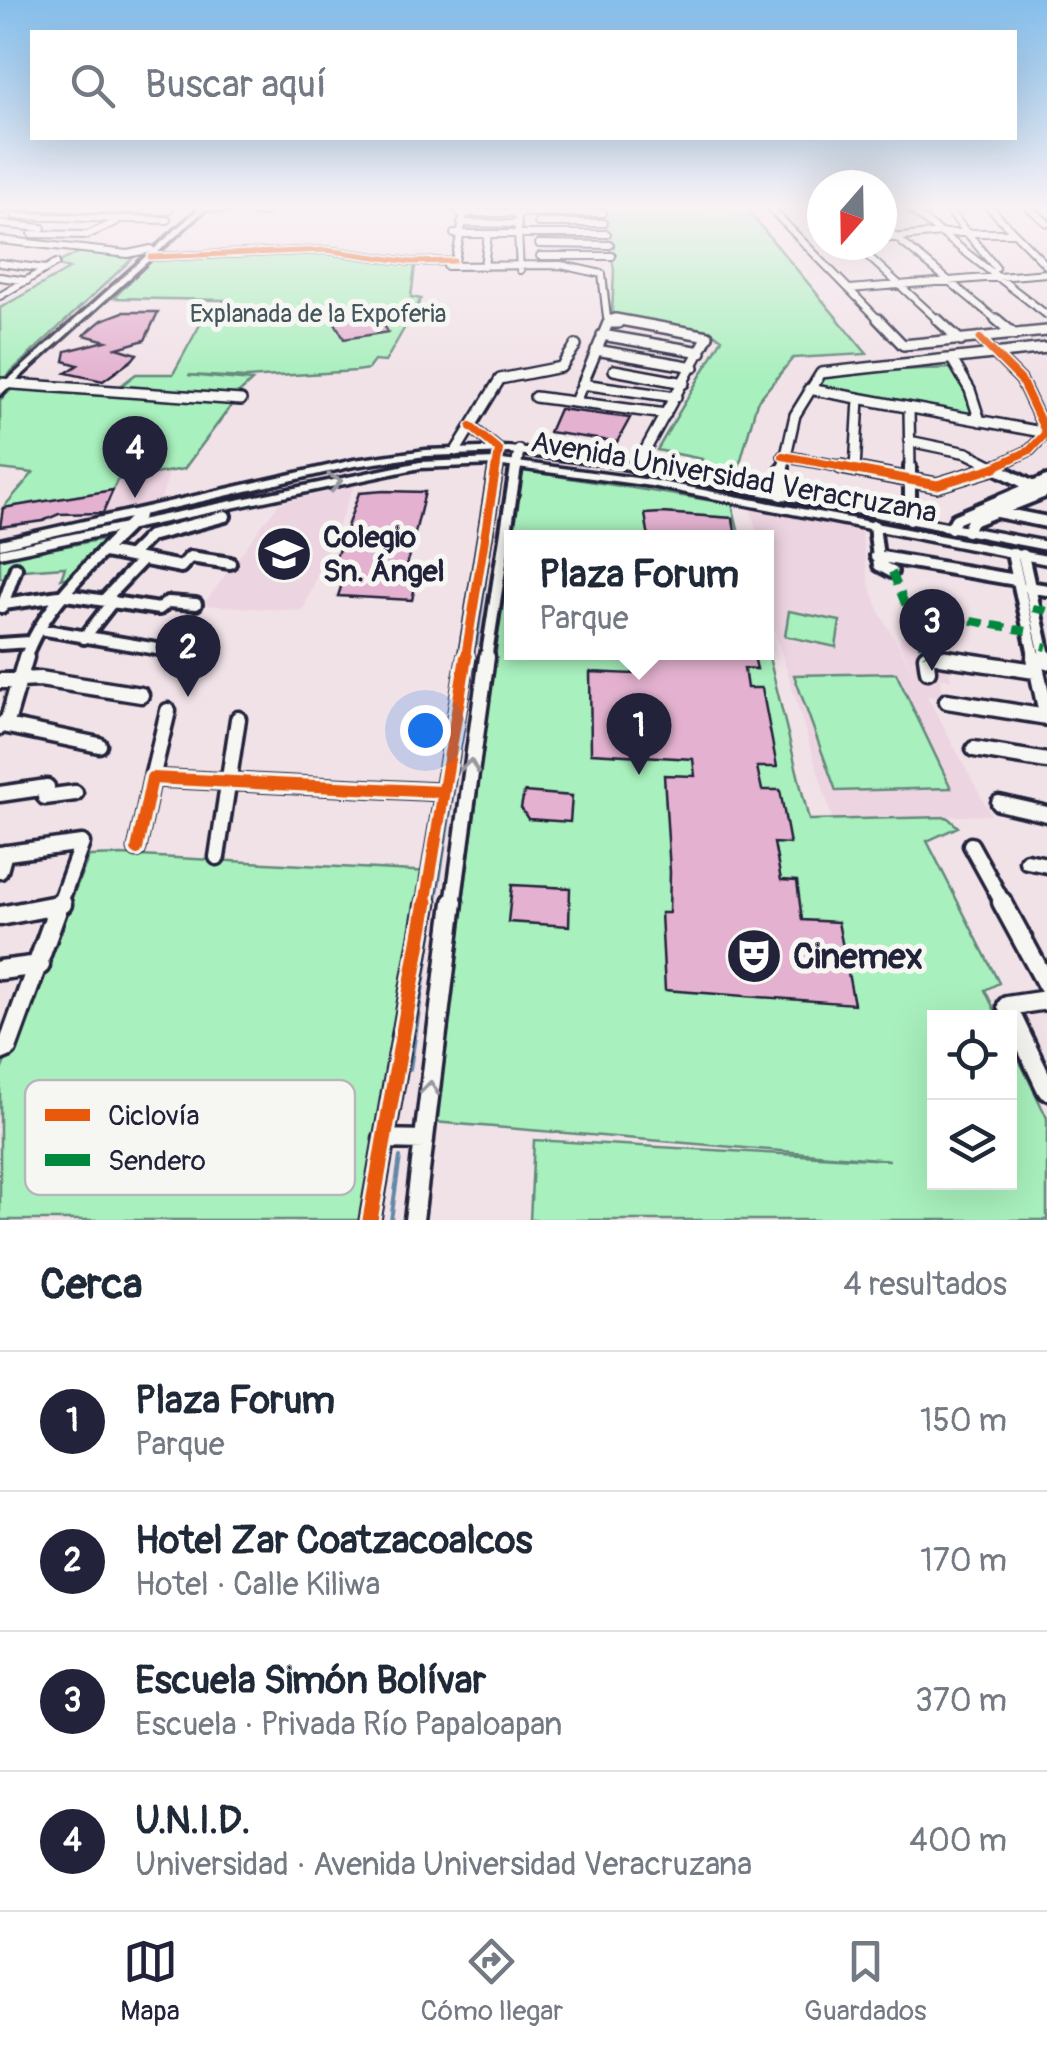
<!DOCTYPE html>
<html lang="es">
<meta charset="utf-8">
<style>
:root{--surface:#fff;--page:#f6f6f7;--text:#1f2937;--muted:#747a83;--line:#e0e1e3;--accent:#22223b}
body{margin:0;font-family:Pangolin,sans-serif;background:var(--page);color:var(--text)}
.controls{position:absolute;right:30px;bottom:30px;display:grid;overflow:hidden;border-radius:0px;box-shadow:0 10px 40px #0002}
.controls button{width:90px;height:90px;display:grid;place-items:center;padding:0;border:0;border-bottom:2px solid var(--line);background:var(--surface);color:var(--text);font:50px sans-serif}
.compass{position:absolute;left:807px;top:170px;width:90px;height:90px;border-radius:50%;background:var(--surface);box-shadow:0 10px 40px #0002;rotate:200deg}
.you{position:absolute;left:425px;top:730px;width:35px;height:35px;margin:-25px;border:8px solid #fff;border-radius:50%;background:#1a73e8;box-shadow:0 0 0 15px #1a73e833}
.badge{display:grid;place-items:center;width:65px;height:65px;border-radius:50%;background:var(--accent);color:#fff;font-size:32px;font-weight:700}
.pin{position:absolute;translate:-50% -82px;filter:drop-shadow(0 2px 5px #0008)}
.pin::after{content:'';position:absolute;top:52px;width:35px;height:30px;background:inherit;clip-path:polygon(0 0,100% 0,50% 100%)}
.popup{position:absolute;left:504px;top:530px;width:270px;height:130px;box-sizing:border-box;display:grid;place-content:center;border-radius:0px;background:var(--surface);filter:drop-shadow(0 2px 8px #0005);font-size:32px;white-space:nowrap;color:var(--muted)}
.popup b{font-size:38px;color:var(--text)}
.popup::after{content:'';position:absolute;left:50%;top:100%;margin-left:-20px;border:20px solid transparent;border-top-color:var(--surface)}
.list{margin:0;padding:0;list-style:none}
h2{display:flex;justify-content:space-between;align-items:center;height:130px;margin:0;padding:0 40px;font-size:42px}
h2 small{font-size:32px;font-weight:400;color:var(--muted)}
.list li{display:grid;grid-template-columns:65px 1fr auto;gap:30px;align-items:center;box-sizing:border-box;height:140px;padding:0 40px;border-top:2px solid var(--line)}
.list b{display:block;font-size:38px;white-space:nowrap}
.list p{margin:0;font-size:32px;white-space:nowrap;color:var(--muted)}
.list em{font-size:32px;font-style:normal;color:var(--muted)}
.icon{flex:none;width:55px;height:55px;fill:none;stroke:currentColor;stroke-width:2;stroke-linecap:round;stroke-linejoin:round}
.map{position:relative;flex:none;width:1047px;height:1220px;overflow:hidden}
.search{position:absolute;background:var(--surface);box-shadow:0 10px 40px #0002;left:30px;right:30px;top:30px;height:110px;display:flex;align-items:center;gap:25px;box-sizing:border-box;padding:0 35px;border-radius:0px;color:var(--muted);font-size:38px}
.sheet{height:690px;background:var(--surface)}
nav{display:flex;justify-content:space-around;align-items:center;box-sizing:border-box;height:140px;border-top:2px solid var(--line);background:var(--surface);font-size:28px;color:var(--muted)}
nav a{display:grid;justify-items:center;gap:5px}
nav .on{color:var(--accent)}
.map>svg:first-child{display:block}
.built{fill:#edd4e1}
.green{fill:#a8f0bd;stroke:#65897c;stroke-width:2.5}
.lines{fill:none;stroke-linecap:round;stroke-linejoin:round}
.stream-far1{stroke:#6388a7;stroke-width:2.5}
.stream{stroke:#6388a7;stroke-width:4}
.building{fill:#e4b2d0;stroke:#22223b;stroke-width:2.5}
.minor-far4-casing{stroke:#22223b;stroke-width:10}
.minor-far3-casing{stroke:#22223b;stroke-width:14}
.minor-far2-casing{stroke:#22223b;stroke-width:18}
.minor-far1-casing{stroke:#22223b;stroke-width:21}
.minor-casing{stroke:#22223b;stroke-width:25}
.major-casing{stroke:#22223b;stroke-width:7}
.minor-far4{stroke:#f6f6f2;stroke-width:6}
.minor-far3{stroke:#f6f6f2;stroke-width:9}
.minor-far2{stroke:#f6f6f2;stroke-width:10}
.minor-far1{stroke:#f6f6f2;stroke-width:14}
.minor{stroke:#f6f6f2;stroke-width:18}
.major{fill:#f6f6f2;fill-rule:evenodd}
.quiet{stroke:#00873e;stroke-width:8;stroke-dasharray:14 8;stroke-linecap:butt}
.cycleway-far4-casing{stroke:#f6f6f2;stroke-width:9}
.cycleway-far3-casing{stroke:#f6f6f2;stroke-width:12}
.cycleway-far2-casing{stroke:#f6f6f2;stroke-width:15}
.cycleway-far1-casing{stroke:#f6f6f2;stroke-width:19}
.cycleway-casing{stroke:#f6f6f2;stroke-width:21}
.cycleway-far4{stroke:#e8590c;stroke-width:5}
.cycleway-far3{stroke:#e8590c;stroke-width:8}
.cycleway-far2{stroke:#e8590c;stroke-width:9}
.cycleway-far1{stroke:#e8590c;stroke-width:12}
.cycleway{stroke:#e8590c;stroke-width:15}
.oneway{stroke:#9797a0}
.labels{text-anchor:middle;stroke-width:10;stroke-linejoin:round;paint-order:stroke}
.far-park-label{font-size:25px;fill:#44565c;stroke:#f6f6f2}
.street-label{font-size:30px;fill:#22223b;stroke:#f6f6f2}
.poi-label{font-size:30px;font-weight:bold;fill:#22223b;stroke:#f6f6f2;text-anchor:start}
.near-poi-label{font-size:35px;font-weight:bold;fill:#22223b;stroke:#f6f6f2;text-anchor:start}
.key{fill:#f6f6f2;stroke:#b6b6bb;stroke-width:2.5}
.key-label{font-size:28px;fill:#22223b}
</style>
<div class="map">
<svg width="1047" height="1220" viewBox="0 0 1047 1220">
<rect width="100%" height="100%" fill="#f1e2e8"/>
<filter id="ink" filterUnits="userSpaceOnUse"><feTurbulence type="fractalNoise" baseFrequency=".01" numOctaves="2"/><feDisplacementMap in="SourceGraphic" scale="20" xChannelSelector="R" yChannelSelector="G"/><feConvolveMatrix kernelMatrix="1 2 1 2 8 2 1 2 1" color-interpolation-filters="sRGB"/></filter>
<g filter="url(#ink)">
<path class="built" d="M171 469 158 506 101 517 117 480Z
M354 486 303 611 203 605 279 503Z
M750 507 861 530 869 584 881 615 918 680 899 644 901 636H921L928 650 947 654 951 680 940 678 942 697 927 696 991 815 833 821 773 626 767 594 766 538 758 537Z"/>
<path class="green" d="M602 206H744L867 354 793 358 757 402 735 481 697 473 702 459 657 450 722 339 711 331 612 315 614 270Z
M86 249 133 258 0 382V308L69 269 54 265Z
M327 252 415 266 411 297 421 299 385 362 374 361 368 369 356 371 246 378 188 375 252 381 238 394 119 387 136 374H173L202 321 219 315 224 300 114 298 152 259Z
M956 368 977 419 815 390 823 374 834 372Z
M12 389 233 403 184 469 117 480 113 490 3 508 33 473 0 469V400Z
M520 470 732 504 740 537 512 538V652H766L767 649 809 820 947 817 958 827 927 841 999 983 985 990 998 1017 934 1018V1182H1010V1041L1047 1118V1220H530L534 1140 890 1160 434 1122Z
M115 537 85 573 61 579 65 567 23 570 14 577 0 578V558Z
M789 611 840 621 836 647 785 636Z
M896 673 951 788 836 791 794 675Z
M122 855 431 872 368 1220H0V1073L89 856Z"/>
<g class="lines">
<path class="stream-far1" d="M477 644 502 469
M436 905 469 695"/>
<path class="stream" d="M410 1069 436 902
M391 1220 400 1157"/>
</g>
<path class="building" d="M123 312H158L145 340 117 348 137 354 132 360 103 381 66 373 78 365 64 361 66 351 106 341 84 335 102 320Z
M376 312 388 332 344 339 333 319Z
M559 409 630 418 617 442 549 432Z
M113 490 103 513 59 514 43 521 0 527 3 508Z
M384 491 425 492 404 578H417L412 600 338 596 344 578 329 577 359 493Z
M662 513 733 518 736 538H649L645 514Z
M632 652H753L757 669 744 668 747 688H762L777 767H757L762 790H780L790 844 774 843 781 880 797 881 802 920 838 922 854 1004 665 990 661 913H669L670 872 664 775 695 776 693 759 591 753 590 672 633 674Z
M524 792 572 796 570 822 528 819 521 808Z
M512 885 570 888 569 926 508 922Z"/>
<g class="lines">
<g class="minor-far4-casing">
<path id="minor-far4" d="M199 206 264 213
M768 206 881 322
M814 206 822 214
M906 206 1047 315
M945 206 996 268
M988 206 1047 266
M1027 206 1047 223
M31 207 169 211
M0 211 10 206
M460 213H603
M517 214 520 270
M15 216 167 220
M461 223 518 224
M538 223H604
M0 224 42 228
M882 226 999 322
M32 234 87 235 116 222
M454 234H607
M882 239 941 233H1014
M0 240 128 254 151 249
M539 244 610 245
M856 245 940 322
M540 256H612
M150 257 326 250 411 262 454 261
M0 263 46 269
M447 266 561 265 602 274
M454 266 464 216 459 212
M484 266 488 234
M602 274 607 318 629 322
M0 277 27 281
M849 289 1047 273
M0 296 56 263"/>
</g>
<g class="minor-far3-casing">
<path id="minor-far3" d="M615 319 708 336 636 467
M878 319 903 345 1047 331
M937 319 961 341
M996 319 1015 335
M602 335 701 352
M980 339 1021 380 1046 433 1030 450 990 469
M596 350 694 367
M953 361 970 390 980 421
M614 370 684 383
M0 383 241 400
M582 384 676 397
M809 389 1047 433
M535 397 666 414
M575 402 608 323H618
M909 408 910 469
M471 427 499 450 496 469
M909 441 967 453 999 469
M456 451 500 379 561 367 576 345
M783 456 854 469
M516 469 519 450
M783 469 795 415 821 373 1047 348
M855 469 859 399"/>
</g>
<g class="minor-far2-casing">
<path id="minor-far2" d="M841 467 937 485 996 467
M910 467V520
M994 467 1033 487
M781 495 783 467
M997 512 1047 522
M874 526 879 565 892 572
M951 528 956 519 1047 481
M967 531 972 521 1047 491
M105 552 181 567 190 557 230 563
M1012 553 1035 660
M1023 555 1046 660
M876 556 1016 580
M129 557 150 536 225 516
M1028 587 1047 590
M105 599 142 560
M4 604 66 595 159 609 168 602 196 604
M2 607 16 568
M40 629 169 651
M84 638 113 601
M0 644 30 642
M25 660C39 609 102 553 139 515
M465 660 496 467
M486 660 516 467
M927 660 926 655 958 660"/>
</g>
<g class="minor-far1-casing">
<path id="minor-far1" d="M926 657 928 671
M940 657 1035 671
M1034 657 1047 718
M1046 657 1047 662
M0 681 40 679 141 695
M947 701 1047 717
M3 725 99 745
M0 727 8 719 26 657
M974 749 1047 761
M152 778 168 711
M0 794 47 787 45 797 75 793
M999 803 1047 814
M971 845 1004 905
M137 849 152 778 441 792
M0 854 82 843 59 905
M217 857 238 719
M1027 861 1047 865
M0 871 5 853
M57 905 62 904
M425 905 466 657
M453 905 487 657"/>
</g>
<g class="minor-casing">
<path id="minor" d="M1002 902 1047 985
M0 916 62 904
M0 970 40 965
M1047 1000 1007 1006 1047 1090
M0 1051 7 1048 60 902
M383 1139 424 1140
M370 1220 426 902
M414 1220 453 902"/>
</g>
<g class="major-casing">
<path id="major" d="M202 206H209L0 395V387Z
M509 447 602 458 1047 542V550L602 464 509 453 426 456 354 466 0 548V540L354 460 426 450Z
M495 459 651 480 1047 556V564L651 486 495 465 420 468 0 557V549L420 462Z"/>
</g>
<use href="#minor-far4" class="minor-far4"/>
<use href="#minor-far3" class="minor-far3"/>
<use href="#minor-far2" class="minor-far2"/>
<use href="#minor-far1" class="minor-far1"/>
<use href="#minor" class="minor"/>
<use href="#major" class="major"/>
<path class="quiet" d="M892 572 926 655
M1033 608 1047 611
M906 609 1026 631
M1043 646 1047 647"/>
<g class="cycleway-far4-casing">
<path id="cycleway-far4" d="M150 257 326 250 411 262 454 261"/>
</g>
<g class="cycleway-far3-casing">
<path id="cycleway-far3" d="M980 339 1021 380 1046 433 1030 450 990 469
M471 427 499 450 496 469
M783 456 854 469"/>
</g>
<g class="cycleway-far2-casing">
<path id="cycleway-far2" d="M841 467 937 485 996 467
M465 660 496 467"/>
</g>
<g class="cycleway-far1-casing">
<path id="cycleway-far1" d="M137 849 152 778 441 792
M425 905 466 657"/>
</g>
<g class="cycleway-casing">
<path id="cycleway" d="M370 1220 426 902"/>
</g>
<use href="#cycleway-far4" class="cycleway-far4"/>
<use href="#cycleway-far3" class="cycleway-far3"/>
<use href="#cycleway-far2" class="cycleway-far2"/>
<use href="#cycleway-far1" class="cycleway-far1"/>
<use href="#cycleway" class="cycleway"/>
</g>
<defs><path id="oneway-chevron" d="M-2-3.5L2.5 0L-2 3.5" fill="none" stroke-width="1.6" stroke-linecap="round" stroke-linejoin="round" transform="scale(2.5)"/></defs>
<g class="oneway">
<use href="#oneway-chevron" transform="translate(335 482) rotate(-11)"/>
<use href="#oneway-chevron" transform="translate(470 766) rotate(-82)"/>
<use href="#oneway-chevron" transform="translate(430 1088) rotate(-84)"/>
</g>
</g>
<linearGradient id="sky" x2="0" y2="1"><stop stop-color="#84beeb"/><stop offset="0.55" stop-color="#f9f2f5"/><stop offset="1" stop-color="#f9f2f5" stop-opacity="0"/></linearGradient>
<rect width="1047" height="377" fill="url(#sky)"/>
<defs>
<g id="university-disc" transform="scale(2.875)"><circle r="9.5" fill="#22223b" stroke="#f6f6f2"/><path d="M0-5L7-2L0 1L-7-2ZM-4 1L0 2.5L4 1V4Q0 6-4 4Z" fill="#fff"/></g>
<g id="theatre-disc" transform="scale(2.875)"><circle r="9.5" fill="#22223b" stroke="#f6f6f2"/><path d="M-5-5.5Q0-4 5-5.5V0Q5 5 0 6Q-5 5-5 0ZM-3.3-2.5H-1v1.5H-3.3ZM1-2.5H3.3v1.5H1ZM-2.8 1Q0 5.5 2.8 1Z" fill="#fff"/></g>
</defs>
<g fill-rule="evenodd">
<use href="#university-disc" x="284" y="554"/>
<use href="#theatre-disc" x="754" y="956"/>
</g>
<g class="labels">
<g class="far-park-label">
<text x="318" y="322">Explanada de la Expoferia</text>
</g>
<g class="street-label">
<text transform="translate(734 477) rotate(10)" y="10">Avenida Universidad Veracruzana</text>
</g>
<g class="poi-label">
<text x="323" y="547">Colegio<tspan x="323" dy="34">Sn. Ángel</tspan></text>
</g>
<g class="near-poi-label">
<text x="793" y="968">Cinemex</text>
</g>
</g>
<rect x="25" y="1080" width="330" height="115" rx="15" class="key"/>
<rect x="45" y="1109" width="45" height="12" fill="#e8590c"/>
<rect x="45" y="1154" width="45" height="12" fill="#00873e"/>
<g class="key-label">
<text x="108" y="1125">Ciclovía</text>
<text x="108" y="1170">Sendero</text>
</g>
</svg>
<div class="controls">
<button><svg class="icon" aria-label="locate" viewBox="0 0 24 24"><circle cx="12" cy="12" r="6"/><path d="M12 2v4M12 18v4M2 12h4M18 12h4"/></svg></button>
<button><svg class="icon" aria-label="layers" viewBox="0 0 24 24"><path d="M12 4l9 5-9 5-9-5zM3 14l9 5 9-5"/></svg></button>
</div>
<svg class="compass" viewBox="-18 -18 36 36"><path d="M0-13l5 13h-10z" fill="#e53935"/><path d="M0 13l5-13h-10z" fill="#747a83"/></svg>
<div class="you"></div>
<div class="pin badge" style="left:639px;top:775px">1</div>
<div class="popup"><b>Plaza Forum</b>Parque</div>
<div class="pin badge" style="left:188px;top:697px">2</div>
<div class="pin badge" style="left:932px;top:671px">3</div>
<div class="pin badge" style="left:135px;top:498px">4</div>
<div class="search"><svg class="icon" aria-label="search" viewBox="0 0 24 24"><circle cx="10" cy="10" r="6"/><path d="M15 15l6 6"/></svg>Buscar aquí</div>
</div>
<section class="sheet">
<h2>Cerca<small>4 resultados</small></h2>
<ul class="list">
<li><span class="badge">1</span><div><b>Plaza Forum</b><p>Parque</p></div><em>150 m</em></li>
<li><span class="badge">2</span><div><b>Hotel Zar Coatzacoalcos</b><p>Hotel · Calle Kiliwa</p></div><em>170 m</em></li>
<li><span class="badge">3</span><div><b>Escuela Simón Bolívar</b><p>Escuela · Privada Río Papaloapan</p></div><em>370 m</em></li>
<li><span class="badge">4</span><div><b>U.N.I.D.</b><p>Universidad · Avenida Universidad Veracruzana</p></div><em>400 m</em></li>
</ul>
</section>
<nav>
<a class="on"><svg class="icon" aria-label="map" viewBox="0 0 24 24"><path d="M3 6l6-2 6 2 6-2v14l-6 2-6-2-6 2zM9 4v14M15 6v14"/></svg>Mapa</a>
<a><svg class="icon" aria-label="directions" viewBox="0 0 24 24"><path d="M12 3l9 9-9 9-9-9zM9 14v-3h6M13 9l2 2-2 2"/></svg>Cómo llegar</a>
<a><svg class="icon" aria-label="saved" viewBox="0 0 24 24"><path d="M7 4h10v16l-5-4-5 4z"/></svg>Guardados</a>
</nav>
